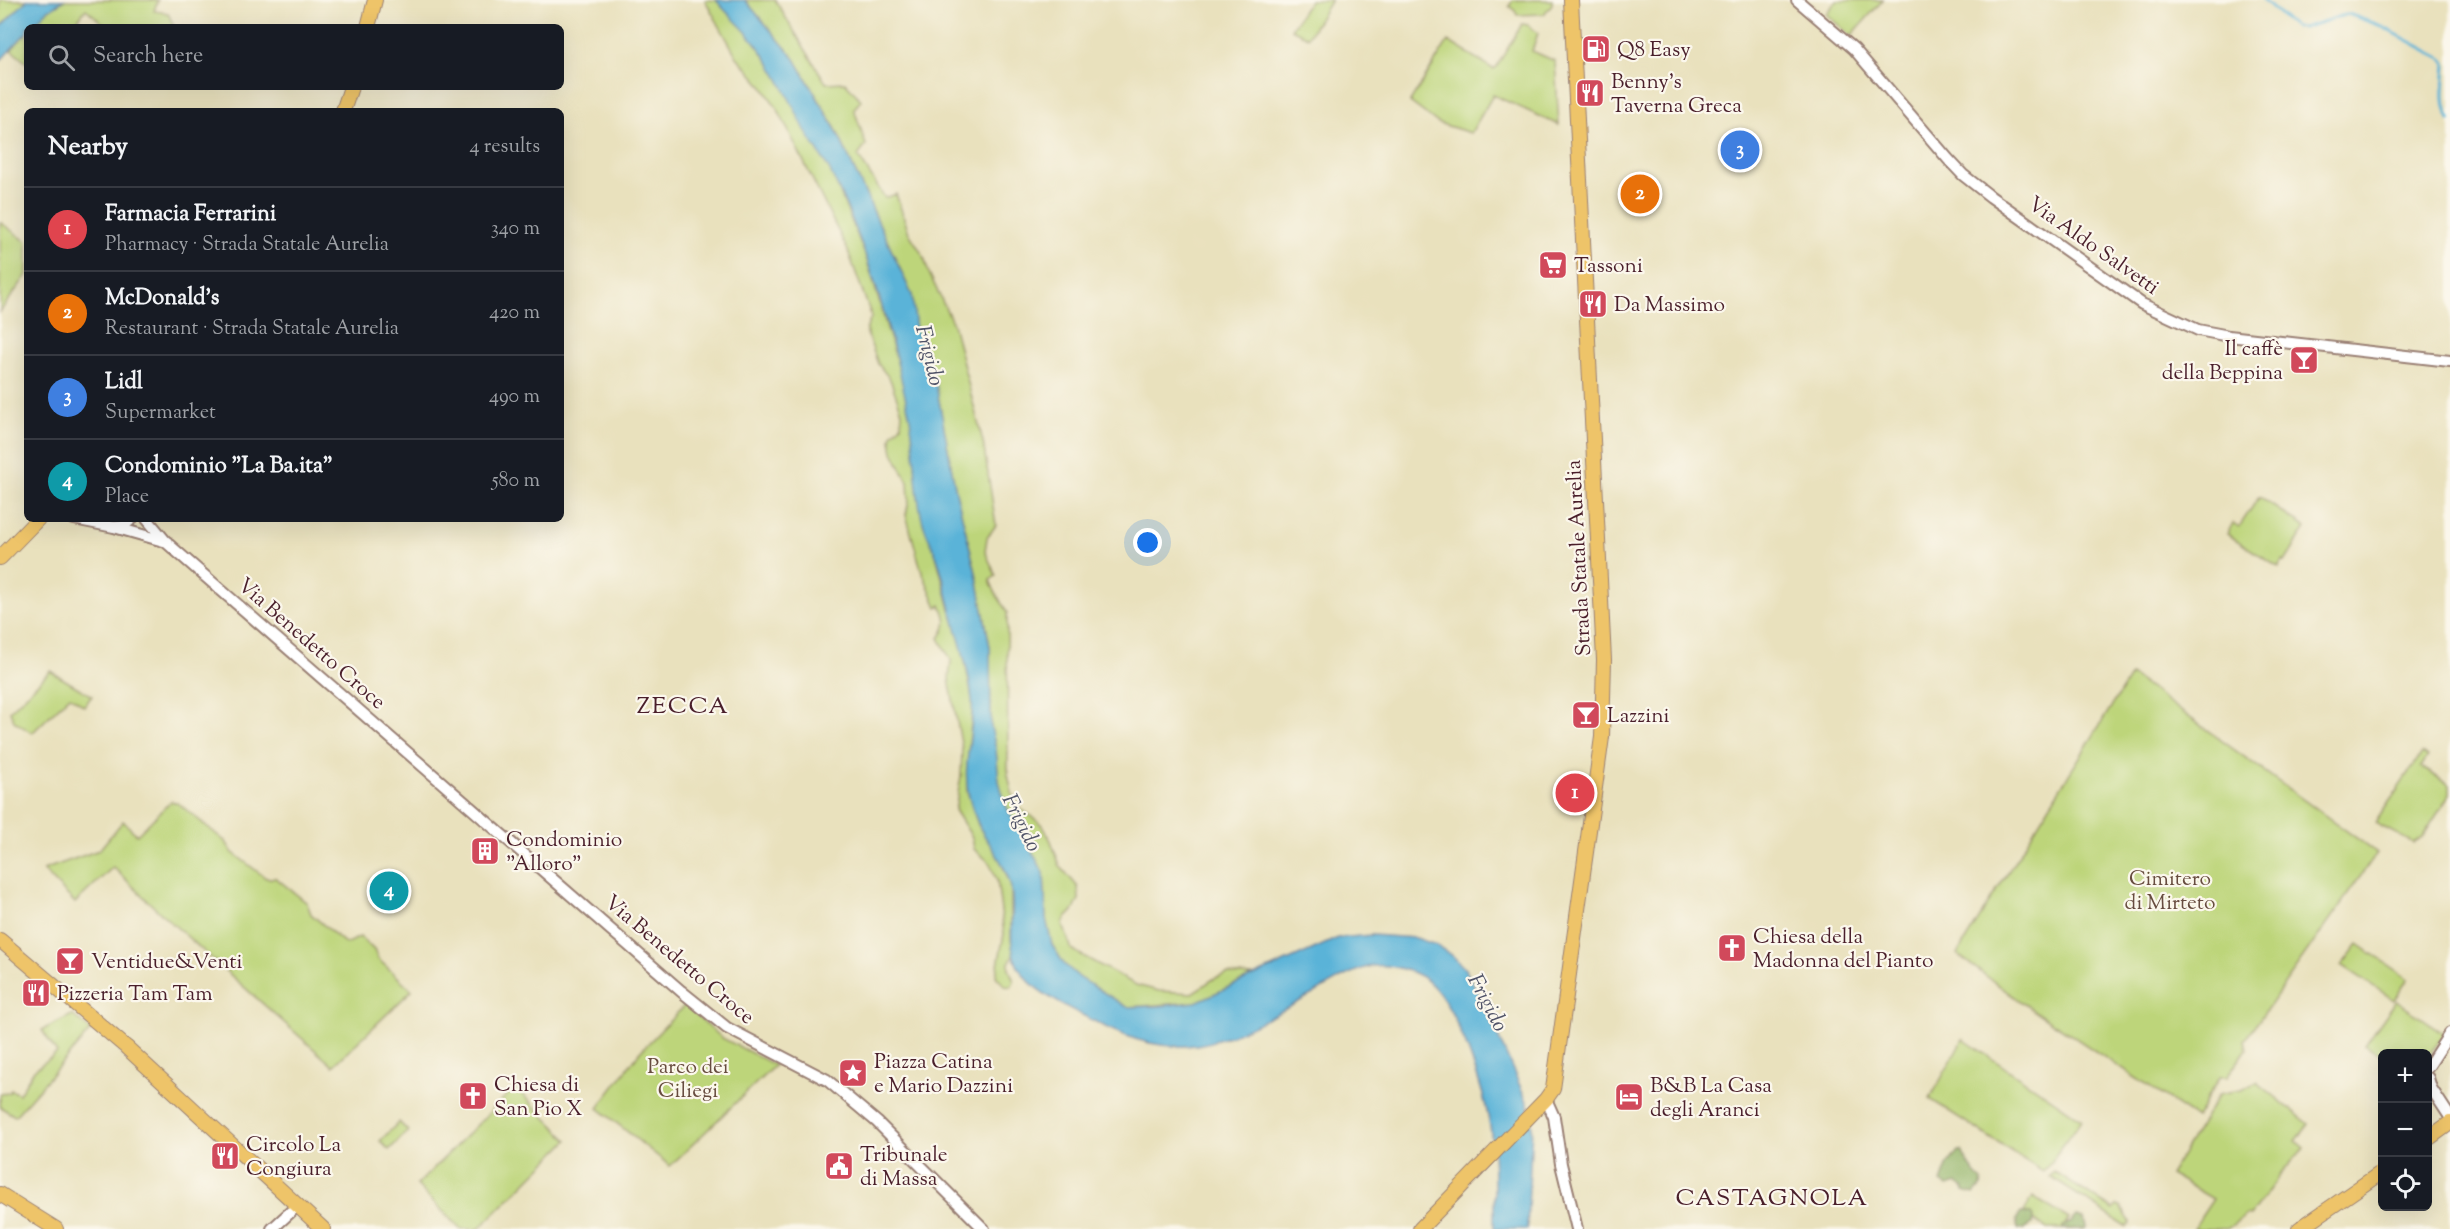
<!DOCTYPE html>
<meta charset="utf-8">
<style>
:root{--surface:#171b24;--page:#20242c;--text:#f1f3f6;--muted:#9ea1a6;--line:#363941;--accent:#d1495b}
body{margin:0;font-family:"Sorts Mill Goudy",serif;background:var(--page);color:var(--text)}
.controls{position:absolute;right:18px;bottom:18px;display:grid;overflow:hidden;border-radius:9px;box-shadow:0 6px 24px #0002}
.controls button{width:54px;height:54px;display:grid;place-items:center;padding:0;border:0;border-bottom:2px solid var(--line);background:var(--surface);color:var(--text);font:30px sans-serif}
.you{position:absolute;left:1148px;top:543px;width:21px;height:21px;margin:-15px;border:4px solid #fff;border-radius:50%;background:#1a73e8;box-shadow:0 0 0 9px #1a73e833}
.badge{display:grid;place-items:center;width:39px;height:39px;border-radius:50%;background:var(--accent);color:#fff;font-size:20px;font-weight:700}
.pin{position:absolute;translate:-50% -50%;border:3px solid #fff;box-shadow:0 2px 6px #0006}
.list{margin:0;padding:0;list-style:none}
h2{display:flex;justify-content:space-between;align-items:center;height:78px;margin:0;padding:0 24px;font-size:26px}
h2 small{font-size:20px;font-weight:400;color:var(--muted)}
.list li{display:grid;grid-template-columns:39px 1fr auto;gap:18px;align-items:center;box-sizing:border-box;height:84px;padding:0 24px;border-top:2px solid var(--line)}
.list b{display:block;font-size:22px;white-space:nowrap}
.list p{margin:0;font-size:20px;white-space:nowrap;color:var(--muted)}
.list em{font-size:20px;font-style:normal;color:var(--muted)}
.icon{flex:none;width:33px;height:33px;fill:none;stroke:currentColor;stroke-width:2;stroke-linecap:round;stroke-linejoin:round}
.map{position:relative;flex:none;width:2450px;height:1229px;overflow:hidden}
.search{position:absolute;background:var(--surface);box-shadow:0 6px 24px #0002;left:24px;top:24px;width:540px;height:66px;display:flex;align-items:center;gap:15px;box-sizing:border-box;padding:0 21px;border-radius:9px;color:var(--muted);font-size:22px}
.panel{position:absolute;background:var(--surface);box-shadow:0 6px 24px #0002;left:24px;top:108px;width:540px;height:414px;border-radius:9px}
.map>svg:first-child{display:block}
.green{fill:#bdd57a;stroke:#847a52;stroke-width:1.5}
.forest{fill:#96b66a;stroke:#706a4a;stroke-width:1.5}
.water{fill:#5ab3d8;stroke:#526982;stroke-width:1.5}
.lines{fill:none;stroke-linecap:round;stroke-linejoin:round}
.stream{stroke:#5ab3d8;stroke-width:3}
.minor-casing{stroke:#9a8074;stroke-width:14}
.major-casing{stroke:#9a8074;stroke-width:16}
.minor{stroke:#fff;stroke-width:10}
.major{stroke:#eec469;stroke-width:14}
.labels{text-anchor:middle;stroke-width:4.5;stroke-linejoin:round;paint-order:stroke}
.poi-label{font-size:21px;fill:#4a1f2b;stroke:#fbf7ec;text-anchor:start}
.street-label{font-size:21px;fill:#4a1f2b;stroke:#fbf7ec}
.park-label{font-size:21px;fill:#674c3f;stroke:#fbf7ec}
.water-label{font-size:22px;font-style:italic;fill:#505368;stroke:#fbf7ec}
.quarter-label{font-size:24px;letter-spacing:1.5px;fill:#4a1f2b;stroke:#fbf7ec}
</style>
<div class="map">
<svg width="2450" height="1229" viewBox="0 0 2450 1229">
<rect width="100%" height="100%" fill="#fbf7ec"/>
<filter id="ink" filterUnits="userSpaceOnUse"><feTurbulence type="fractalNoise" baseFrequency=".0167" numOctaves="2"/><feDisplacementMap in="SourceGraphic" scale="12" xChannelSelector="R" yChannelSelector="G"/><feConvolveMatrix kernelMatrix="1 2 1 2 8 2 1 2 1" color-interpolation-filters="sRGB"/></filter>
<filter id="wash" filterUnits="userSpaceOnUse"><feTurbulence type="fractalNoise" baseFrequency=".008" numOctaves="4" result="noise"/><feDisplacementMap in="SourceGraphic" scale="24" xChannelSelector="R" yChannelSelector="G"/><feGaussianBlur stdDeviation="1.35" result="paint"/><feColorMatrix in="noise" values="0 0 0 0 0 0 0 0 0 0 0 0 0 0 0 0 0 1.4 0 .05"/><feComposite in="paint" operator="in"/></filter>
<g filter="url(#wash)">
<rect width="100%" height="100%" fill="#e9e1bd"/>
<path class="green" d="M0 0H27L0 27Z
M64 0H158L154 11 168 13 174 27H107L86 9 72 27H32L47 11Z
M705 0H716L753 39 775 71 809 136 832 173 866 257 900 372 915 436 918 486 950 609 961 641 973 703 967 765V791L978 825 1000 860 1011 886V939L1014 954 1009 963V969L1014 981 1011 987 1005 986 996 976 1004 934 997 880 989 862 974 849 972 837 955 810 961 776 962 748 949 679 951 660 939 638C948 626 947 619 941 605L937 607 921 569 906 515 909 500 908 482 893 452 891 440 892 434 901 425 902 412 890 379 878 364 868 336 866 330 871 318 870 312 848 251 777 108 760 83 737 57Z
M745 0H775L826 83 845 82 861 100 854 109 866 145 858 156 885 198 896 194 909 233 924 257 928 271 953 324 983 442 996 525 987 538 985 551 996 576 990 580C994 593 1001 601 1007 612L1008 775 1012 793 1021 809 1042 824 1051 841 1060 866 1078 887 1079 899 1074 910 1065 919 1063 925 1072 950 1136 985 1159 991 1192 993 1215 978 1227 974 1253 976 1196 1002 1127 1007 1080 978 1064 964 1052 945 1046 919 1044 873 1006 806 998 781 996 749 991 728 990 647 977 577 956 492 935 379 916 330 912 295 836 129 795 59Z
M1310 0H1331L1308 37 1291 29Z
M1513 0H1552V4L1544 14 1517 15 1515 11 1509 6Z
M1837 0H1883L1851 36 1826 14Z
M1522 24 1528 25 1538 33 1532 51 1555 61 1559 125 1493 95 1471 133 1438 123 1410 102 1448 41 1493 69 1496 68Z
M27 32V63L11 50Z
M0 222 27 242V275L0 312Z
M2259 497 2306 528 2285 562 2283 561 2279 568 2227 534 2233 523 2239 527Z
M50 671 92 696 84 706 70 696 32 733 14 721 10 711Z
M2131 675 2377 853 2245 1040 2247 1049 2227 1077H2220L2196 1118 2018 1000 1957 954Z
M2422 753 2428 756 2421 767 2450 785V794L2422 838 2413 843 2375 823Z
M171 801 179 804 226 842 232 852 266 878H276L307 903 311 914 346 944 360 937 374 950 378 959 412 990 333 1066 155 908 113 867 75 903 43 870 99 850 123 821 137 835Z
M2358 944 2408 979 2394 1000 2342 965Z
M2396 1001 2445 1034 2428 1056V1054H2382V1057L2365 1045Z
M685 1005 722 1038 775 1065 670 1166 598 1108 639 1053Z
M72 1015 91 1030 15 1116 0 1107V1094L9 1093 11 1090 19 1094 34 1070 57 1053 42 1030Z
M1963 1039 2082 1120 2043 1172 1930 1099Z
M2257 1082 2309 1124 2296 1141 2304 1148 2280 1175 2250 1216 2246 1215 2227 1229H2193L2213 1199 2170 1174 2219 1094 2241 1090Z
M515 1087 568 1140 479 1229H460L417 1185Z
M399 1122 408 1131 389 1150 380 1141Z
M2054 1172 2114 1210 2117 1206 2121 1207 2131 1223 2127 1227 2050 1177Z
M2033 1197 2069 1219 2062 1229H2047L2023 1214Z"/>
<path class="forest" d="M1958 1151H1962C1966 1160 1974 1174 1982 1180L1981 1186 1974 1194 1964 1191 1965 1188 1957 1183 1947 1186 1941 1182 1947 1166Z
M2021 1213 2031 1214 2033 1217 2032 1224 2024 1229H2018L2016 1220Z
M2077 1216 2084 1218 2086 1227 2083 1229H2063V1226L2072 1222Z"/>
<path class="water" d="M27 0H64L47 11 32 27H27V32L0 61V27Z
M716 0H745L795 59 836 130 912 295 916 330 935 379 956 492 977 577 990 647 991 727 996 749 999 781 1006 806 1044 873 1046 919 1052 945 1064 964 1080 978 1127 1007 1159 1006 1196 1002 1338 938 1372 935 1416 938 1436 945 1453 956 1465 969 1481 998 1528 1104 1532 1127 1527 1229H1494C1494 1200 1495 1170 1492 1141 1488 1100 1461 1016 1433 986 1420 971 1387 962 1368 967 1349 972 1330 984 1313 994 1227 1040 1186 1071 1092 1020 1068 1007 1035 994 1020 970 1003 943 1018 912 1010 884 1005 864 991 847 981 830 976 820 972 808 969 797 961 765 975 732 972 700 969 668 958 637 950 606 946 592 944 578 939 564 935 550 927 537 923 523 913 488 917 446 908 409 891 331 868 247 832 175 825 160 813 145 805 130 789 99 775 66 752 39 741 25 727 14 716 0Z"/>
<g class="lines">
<path class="stream" d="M2264 0 2294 27 2303 28 2348 14 2379 25 2443 59 2446 63C2445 84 2440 102 2450 120"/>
</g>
</g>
<g filter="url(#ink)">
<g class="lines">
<g class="minor-casing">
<path id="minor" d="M1797 0 1854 49 1948 159 1963 175 1991 197 2142 304 2198 330 2229 336 2450 361
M74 519 114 527 167 542
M147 519 167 543 681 991 727 1028 827 1080 877 1122 984 1229
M114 527 123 526 132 519
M2428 1067 2450 1033
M2428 1078 2431 1088 2450 1117
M1546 1099 1554 1117 1561 1164 1577 1229
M272 1229 298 1205"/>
</g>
<g class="major-casing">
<path id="major" d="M368 27 375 0
M343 111 351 87
M0 558 38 519
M0 940 126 1047 323 1229
M2428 1139 2450 1123
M0 1194 56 1229
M1420 1229 1546 1099 1553 1089 1602 737 1604 660 1571 0
M2299 1229 2382 1172"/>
</g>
<use href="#minor" class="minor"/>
<use href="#major" class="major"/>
</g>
</g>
<defs>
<g id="fuel-square" transform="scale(1.5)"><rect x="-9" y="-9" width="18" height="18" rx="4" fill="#d1495b" stroke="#fbf7ec"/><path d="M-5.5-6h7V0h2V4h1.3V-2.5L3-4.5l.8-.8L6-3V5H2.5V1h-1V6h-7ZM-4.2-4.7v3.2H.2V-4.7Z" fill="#fff"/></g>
<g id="restaurant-square" transform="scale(1.5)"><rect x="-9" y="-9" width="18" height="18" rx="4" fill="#d1495b" stroke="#fbf7ec"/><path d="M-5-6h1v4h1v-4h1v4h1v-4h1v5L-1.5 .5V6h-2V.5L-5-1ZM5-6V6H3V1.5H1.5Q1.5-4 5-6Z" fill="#fff"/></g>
<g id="supermarket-square" transform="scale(1.5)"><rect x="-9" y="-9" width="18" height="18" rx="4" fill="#d1495b" stroke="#fbf7ec"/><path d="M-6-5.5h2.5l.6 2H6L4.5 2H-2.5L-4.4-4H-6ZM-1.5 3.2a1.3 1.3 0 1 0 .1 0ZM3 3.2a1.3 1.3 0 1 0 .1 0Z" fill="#fff"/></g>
<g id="bar-square" transform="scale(1.5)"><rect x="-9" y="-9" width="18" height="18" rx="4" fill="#d1495b" stroke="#fbf7ec"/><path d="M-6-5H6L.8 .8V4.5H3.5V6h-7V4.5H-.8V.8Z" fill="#fff"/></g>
<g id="building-square" transform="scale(1.5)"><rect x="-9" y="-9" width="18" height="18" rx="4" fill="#d1495b" stroke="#fbf7ec"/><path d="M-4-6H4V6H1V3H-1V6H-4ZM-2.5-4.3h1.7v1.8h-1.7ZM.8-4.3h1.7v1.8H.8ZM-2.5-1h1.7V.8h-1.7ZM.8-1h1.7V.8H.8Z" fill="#fff"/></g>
<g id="church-square" transform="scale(1.5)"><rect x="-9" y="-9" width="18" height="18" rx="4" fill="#d1495b" stroke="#fbf7ec"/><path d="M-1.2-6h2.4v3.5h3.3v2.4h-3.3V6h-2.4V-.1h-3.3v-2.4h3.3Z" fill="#fff"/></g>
<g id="sight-square" transform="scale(1.5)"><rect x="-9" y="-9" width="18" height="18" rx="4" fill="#d1495b" stroke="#fbf7ec"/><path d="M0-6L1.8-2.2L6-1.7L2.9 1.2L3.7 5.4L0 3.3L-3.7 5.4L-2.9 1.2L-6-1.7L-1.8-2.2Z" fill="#fff"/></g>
<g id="hotel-square" transform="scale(1.5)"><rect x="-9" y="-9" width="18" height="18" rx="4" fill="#d1495b" stroke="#fbf7ec"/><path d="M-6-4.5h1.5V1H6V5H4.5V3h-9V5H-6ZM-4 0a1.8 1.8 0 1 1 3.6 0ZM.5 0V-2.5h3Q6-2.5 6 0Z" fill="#fff"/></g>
<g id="civic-square" transform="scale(1.5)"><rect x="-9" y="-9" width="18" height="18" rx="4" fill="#d1495b" stroke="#fbf7ec"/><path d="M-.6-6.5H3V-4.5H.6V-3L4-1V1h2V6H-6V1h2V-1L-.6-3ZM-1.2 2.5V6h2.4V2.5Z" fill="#fff"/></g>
</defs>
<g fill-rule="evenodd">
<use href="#fuel-square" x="1596" y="49"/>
<use href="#restaurant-square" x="1590" y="93"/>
<use href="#supermarket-square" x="1553" y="265"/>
<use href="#restaurant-square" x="1593" y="304"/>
<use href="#bar-square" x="2304" y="360"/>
<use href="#bar-square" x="1586" y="715"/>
<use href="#building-square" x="485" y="851"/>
<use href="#church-square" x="1732" y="948"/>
<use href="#bar-square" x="70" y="961"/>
<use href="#restaurant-square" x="36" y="993"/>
<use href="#sight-square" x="853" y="1073"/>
<use href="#church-square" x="473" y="1096"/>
<use href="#hotel-square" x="1629" y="1097"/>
<use href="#restaurant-square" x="225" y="1156"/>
<use href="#civic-square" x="839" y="1166"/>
</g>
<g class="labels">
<g class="poi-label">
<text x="1617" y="56">Q8 Easy</text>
<text x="1611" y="88">Benny's<tspan x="1611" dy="24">Taverna Greca</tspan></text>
<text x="1574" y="272">Tassoni</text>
<text x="1614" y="311">Da Massimo</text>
<text x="2283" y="355" text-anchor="end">Il caffè<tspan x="2283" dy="24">della Beppina</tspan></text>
<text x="1607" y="722">Lazzini</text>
<text x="506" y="846">Condominio<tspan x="506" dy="24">"Alloro"</tspan></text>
<text x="1753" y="943">Chiesa della<tspan x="1753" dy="24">Madonna del Pianto</tspan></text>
<text x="91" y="968">Ventidue&amp;Venti</text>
<text x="57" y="1000">Pizzeria Tam Tam</text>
<text x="874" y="1068">Piazza Catina<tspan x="874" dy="24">e Mario Dazzini</tspan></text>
<text x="494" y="1091">Chiesa di<tspan x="494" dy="24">San Pio X</tspan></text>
<text x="1650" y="1092">B&amp;B La Casa<tspan x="1650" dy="24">degli Aranci</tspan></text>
<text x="246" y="1151">Circolo La<tspan x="246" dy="24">Congiura</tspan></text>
<text x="860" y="1161">Tribunale<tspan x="860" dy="24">di Massa</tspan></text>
</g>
<g class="street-label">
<text transform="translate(2094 245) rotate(35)" y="7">Via Aldo Salvetti</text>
<text transform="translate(1578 558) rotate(-93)" y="7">Strada Statale Aurelia</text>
<text transform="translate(312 643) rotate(41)" y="7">Via Benedetto Croce</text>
<text transform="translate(680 959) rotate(40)" y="7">Via Benedetto Croce</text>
</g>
<g class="park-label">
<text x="2170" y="885">Cimitero<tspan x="2170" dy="24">di Mirteto</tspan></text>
<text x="688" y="1073">Parco dei<tspan x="688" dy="24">Ciliegi</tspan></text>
</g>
<g class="water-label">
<text transform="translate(931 355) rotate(76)" y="8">Frigido</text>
<text transform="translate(1023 822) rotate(63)" y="8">Frigido</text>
<text transform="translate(1489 1002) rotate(62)" y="8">Frigido</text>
</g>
<g class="quarter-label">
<text x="683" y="713">ZECCA</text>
<text x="1772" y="1205">CASTAGNOLA</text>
</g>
</g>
</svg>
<div class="controls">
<button>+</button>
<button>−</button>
<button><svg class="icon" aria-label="locate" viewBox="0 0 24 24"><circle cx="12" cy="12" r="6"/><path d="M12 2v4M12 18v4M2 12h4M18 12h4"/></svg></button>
</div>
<div class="you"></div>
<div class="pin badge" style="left:1575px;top:793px;background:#e0444e">1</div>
<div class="pin badge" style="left:1640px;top:194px;background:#e8710a">2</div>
<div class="pin badge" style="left:1740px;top:150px;background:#3f7fe0">3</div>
<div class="pin badge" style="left:389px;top:891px;background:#0f9aa8">4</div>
<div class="search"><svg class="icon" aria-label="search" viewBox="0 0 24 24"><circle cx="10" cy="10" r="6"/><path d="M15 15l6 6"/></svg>Search here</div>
<section class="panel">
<h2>Nearby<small>4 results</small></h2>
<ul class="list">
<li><span class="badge" style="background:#e0444e">1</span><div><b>Farmacia Ferrarini</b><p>Pharmacy · Strada Statale Aurelia</p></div><em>340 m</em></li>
<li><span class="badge" style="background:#e8710a">2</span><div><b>McDonald's</b><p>Restaurant · Strada Statale Aurelia</p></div><em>420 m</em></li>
<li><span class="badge" style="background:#3f7fe0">3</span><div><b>Lidl</b><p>Supermarket</p></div><em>490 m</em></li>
<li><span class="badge" style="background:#0f9aa8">4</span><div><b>Condominio &quot;La Ba.ita&quot;</b><p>Place</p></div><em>580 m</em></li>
</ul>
</section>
</div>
